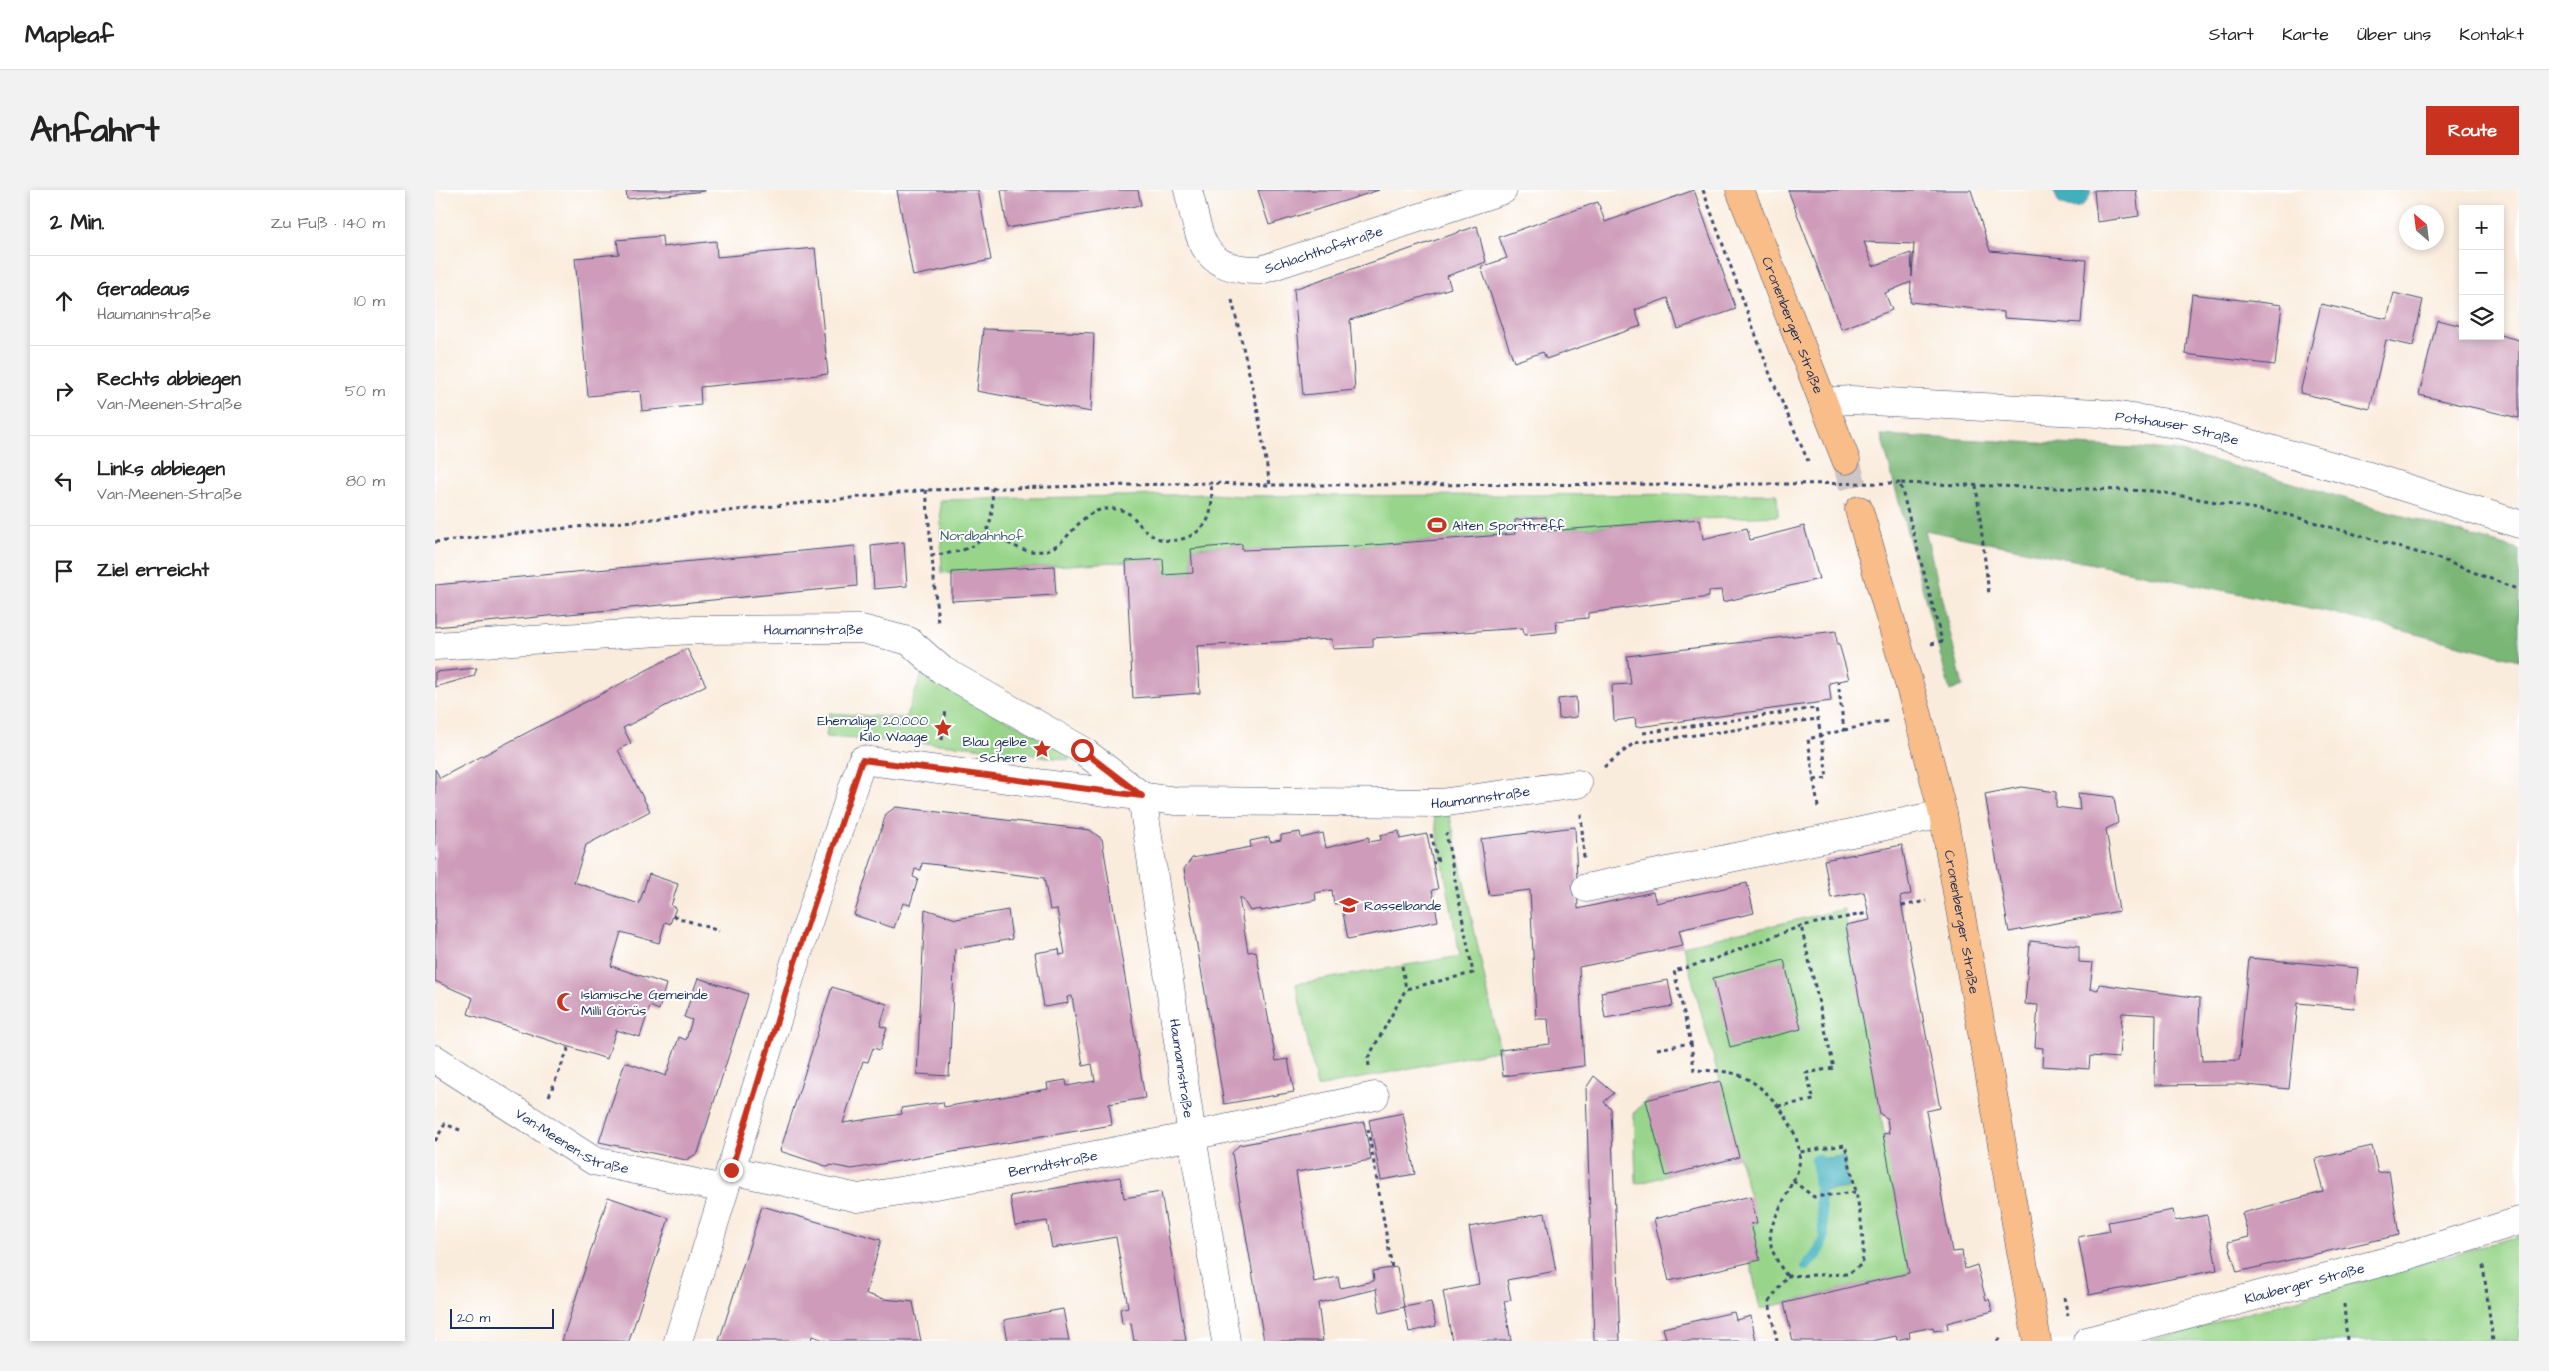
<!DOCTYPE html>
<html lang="de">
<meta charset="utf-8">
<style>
:root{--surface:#fff;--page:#f2f2f2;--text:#222;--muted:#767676;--line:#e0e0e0;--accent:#c8321e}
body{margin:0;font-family:"Architects Daughter",sans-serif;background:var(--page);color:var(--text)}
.controls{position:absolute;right:15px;top:15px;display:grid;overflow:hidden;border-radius:0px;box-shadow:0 2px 8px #0003}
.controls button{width:45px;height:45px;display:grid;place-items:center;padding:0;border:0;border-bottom:1px solid var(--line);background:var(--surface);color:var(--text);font:25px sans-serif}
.compass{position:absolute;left:1964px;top:15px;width:45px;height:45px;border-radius:50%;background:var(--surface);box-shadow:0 2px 8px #0003;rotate:332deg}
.scale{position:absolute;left:15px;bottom:12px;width:104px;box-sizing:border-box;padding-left:5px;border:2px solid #1b2f5e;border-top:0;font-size:14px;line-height:18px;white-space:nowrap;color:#1b2f5e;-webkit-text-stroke:4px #fff;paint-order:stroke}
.stop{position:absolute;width:15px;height:15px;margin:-11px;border:4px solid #c8321e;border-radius:50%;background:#fff}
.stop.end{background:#c8321e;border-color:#fff;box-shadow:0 1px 5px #0008}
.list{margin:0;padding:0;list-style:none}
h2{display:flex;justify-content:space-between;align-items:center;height:65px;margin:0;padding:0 20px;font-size:21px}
h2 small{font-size:16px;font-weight:400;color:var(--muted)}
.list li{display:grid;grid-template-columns:32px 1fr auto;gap:15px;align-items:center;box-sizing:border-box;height:90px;padding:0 20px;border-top:1px solid var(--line)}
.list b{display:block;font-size:19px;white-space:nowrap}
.list p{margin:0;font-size:16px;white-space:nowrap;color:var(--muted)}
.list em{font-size:16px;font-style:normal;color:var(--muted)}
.icon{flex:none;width:28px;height:28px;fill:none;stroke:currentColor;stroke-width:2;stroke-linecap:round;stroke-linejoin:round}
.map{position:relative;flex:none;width:2084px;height:1151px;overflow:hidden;border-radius:0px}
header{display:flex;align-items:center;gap:30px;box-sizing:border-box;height:70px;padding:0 25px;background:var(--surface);border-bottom:1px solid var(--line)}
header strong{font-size:24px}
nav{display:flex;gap:28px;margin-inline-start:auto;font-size:18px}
.intro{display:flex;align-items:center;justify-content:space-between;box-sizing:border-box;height:120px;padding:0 30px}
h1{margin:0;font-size:35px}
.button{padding:12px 22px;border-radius:0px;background:var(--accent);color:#fff;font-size:18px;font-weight:700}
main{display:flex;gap:30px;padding:0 30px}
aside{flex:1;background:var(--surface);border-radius:0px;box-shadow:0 2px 8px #0003}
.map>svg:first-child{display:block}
.green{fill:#98d58a;stroke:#5a8274}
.forest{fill:#7ab676;stroke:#4a726a}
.water{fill:#41b0bd;stroke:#2e708e}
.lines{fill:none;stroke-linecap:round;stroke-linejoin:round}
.stream{stroke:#41b0bd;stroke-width:10}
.building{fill:#ce9bba;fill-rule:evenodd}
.major-tunnel{stroke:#cdc6c4;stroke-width:28;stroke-dasharray:28 14;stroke-linecap:butt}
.minor-casing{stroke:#3c4b71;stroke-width:29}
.major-casing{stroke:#3c4b71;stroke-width:29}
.path{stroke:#3c4b71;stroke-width:3;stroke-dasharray:4 4;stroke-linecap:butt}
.minor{stroke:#fff;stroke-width:28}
.major{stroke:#f8bd88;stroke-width:28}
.path-bridge{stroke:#3c4b71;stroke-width:3;stroke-dasharray:4 4;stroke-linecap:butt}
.route{stroke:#c8321e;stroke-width:6}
.labels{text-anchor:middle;stroke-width:4;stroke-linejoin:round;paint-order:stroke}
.street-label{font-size:14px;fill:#1b2f5e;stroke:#fff}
.poi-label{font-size:14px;fill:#1b2f5e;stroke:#fff;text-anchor:start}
.park-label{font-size:14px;fill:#40616b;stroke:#fff}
</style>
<header>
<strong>Mapleaf</strong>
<nav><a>Start</a><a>Karte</a><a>Über uns</a><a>Kontakt</a></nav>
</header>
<div class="intro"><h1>Anfahrt</h1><a class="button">Route</a></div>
<main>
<aside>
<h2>2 Min.<small>Zu Fuß · 140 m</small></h2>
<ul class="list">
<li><svg class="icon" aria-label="ahead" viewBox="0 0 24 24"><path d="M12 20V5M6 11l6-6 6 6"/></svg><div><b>Geradeaus</b><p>Haumannstraße</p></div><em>10 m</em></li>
<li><svg class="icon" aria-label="right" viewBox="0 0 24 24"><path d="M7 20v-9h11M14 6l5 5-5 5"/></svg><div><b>Rechts abbiegen</b><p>Van-Meenen-Straße</p></div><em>50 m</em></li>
<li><svg class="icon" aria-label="left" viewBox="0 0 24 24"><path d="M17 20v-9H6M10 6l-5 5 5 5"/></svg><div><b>Links abbiegen</b><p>Van-Meenen-Straße</p></div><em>80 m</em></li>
<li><svg class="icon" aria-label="arrive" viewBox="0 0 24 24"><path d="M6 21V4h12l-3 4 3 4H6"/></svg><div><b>Ziel erreicht</b></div></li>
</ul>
</aside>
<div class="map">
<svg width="2084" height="1151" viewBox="0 0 2084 1151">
<rect width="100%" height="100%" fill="#fff"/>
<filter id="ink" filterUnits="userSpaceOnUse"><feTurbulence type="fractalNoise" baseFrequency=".02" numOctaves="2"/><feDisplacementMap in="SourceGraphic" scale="10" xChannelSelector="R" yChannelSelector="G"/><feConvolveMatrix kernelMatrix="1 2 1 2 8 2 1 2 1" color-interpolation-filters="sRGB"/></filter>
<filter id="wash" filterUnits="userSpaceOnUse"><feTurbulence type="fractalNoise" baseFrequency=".0096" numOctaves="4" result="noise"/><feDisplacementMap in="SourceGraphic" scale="20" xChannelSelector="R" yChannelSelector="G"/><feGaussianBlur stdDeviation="1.12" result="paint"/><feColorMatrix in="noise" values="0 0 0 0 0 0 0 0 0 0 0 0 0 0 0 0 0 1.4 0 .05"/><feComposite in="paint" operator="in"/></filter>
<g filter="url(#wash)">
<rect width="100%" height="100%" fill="#faecdd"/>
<path class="green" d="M777 304 806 306 1342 304 1343 326 1265 329 1113 341 1111 327 1080 330V344L925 356 807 360 806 354 756 359 758 383 729 385 728 369 507 383 505 310Z
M487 485 635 563 634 570 533 556 391 547 394 523 470 528Z
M1014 622 1065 860 882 897 861 794 1025 766 999 625Z
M1409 719 1474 1083 1325 1119 1315 1072 1316 1034 1322 1033 1304 967 1201 994 1199 923 1211 910 1285 891 1248 756Z
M2084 1046V1151H1715L2037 1059Z"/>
<path class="forest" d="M1446 245 1739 260 1831 285 2084 360V470L1890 421 1490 340 1528 496 1515 501Z"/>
<path class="water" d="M1618 0H1656V1C1652 18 1638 22 1624 13Z
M1409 966 1413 998 1388 1001 1383 969Z"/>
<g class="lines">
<path class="stream" d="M1371 1076 1382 1065 1389 1048 1381 969H1383"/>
</g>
<g id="blocks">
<path class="building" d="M191 0H270V1L192 9Z
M462 0H543L556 70 478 86Z
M566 0H703L706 15 572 38Z
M823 0H944L834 35Z
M1259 0 1301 119 1243 139 1233 108 1200 120 1206 136 1111 169 1108 162 1079 172 1046 77 1072 68 1064 47 1163 12 1170 32Z
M1353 0H1536L1555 61 1651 70 1646 133 1569 128V122L1475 112 1476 92 1450 103 1457 120 1406 139ZM1429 52 1479 54 1477 87 1476 63 1438 76Z
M1659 0H1701L1704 26 1662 32Z
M1042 36 1051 72 1012 86 1016 98 915 130 920 200 868 205 859 99Z
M227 46 228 57 281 51 282 67 380 58 393 184 265 197 266 215 207 221 205 201 153 206 140 68 184 64 182 50Z
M1959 103 1988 110 1978 156 1951 150 1935 219 1865 203 1886 114 1952 129Z
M1757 104 1847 115 1840 175 1750 164Z
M2002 130 2028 136V146L2065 145 2084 150V228L1984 205Z
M548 139 659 143 656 222 542 201Z
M1111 327 1113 341 1265 329 1268 349 1312 338 1315 350 1369 336 1384 389 1288 412 1286 400 1274 401V407L1153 423V428L1121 431 1122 442 1089 445 1088 438 938 448V457L898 459 897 449 762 456 765 503 698 508 691 371 728 369 729 385 758 383 756 359 807 354V360L925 356 1080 344V330Z
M469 352 472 396 439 399 436 356Z
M420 356 422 396 0 437V395Z
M619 376 621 405 517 411V382Z
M1401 441 1402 454H1404L1414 489 1394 493 1396 511 1203 537H1201L1200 528 1179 531 1177 495 1196 494 1192 466Z
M252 459 271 495 188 538 196 553 183 560 215 621 151 655 139 692 204 714 214 684 243 694 236 716 241 718 235 734 230 732 224 753 186 742 176 776 231 794 224 820 215 816 205 847 181 840 172 869 33 824 38 808 0 791V579L5 588Z
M42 478 39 486 0 497V482Z
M1141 507 1142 527 1124 529 1123 509Z
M1586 597 1621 602V617L1645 620 1643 603 1679 607 1683 633 1671 639 1684 721 1574 742 1550 604Z
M461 617 655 640 667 649 710 908 674 914 677 935 417 979 395 975 394 977 345 961 397 797 452 814 445 836 452 838 445 860 438 858 433 872 428 871 408 933 467 924 466 918 508 912 509 917 613 899 612 893 631 890 632 896 660 891 657 874 648 876 637 806 632 807 633 813 609 817 600 763 624 759 625 765 630 764 622 719 615 720 609 688 487 673 486 680 480 679 478 687 483 689 475 715 468 713 459 738 419 725 451 624Z
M1140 637 1143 719 1218 702 1221 713 1312 693 1319 723 1244 740 1248 756 1144 777 1149 876 1068 886 1065 860 1115 854 1113 829H1101L1095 700 1054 705 1046 649Z
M964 641 965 649 992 644 1003 699 997 700 1003 731 913 749 906 713 899 714 897 700 880 703 881 710 826 721V719L815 721 807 708H804L813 762 821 761 841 871 853 869 859 902 789 914 749 679 757 668 816 657 815 651 834 647 835 652 846 650V645L865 642 866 648 888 643 891 658 934 647V652L946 650 945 645Z
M1467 655 1476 704 1465 707 1505 918 1491 921 1517 1062 1527 1061 1530 1079 1542 1075 1551 1110 1554 1109 1558 1121 1512 1133 1513 1139 1499 1141 1498 1137 1474 1142 1475 1147 1462 1150 1461 1146 1437 1151H1358L1349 1113 1474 1083 1448 944 1454 943 1452 928 1445 924 1411 735 1435 730 1429 702 1396 708 1389 670Z
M490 719 521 729 573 720 577 749 520 759 514 886 482 884Z
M1595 751 1644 756V772L1658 773 1655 799 1663 800 1664 794 1765 808 1764 836 1767 871 1804 870 1814 768 1923 778 1919 818 1863 813 1854 899 1801 894 1720 895 1721 825 1687 823 1684 868 1655 866 1654 879 1607 876 1608 858 1600 857 1603 815 1590 814Z
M1349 770 1366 839 1295 857 1278 788Z
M263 788 313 804 263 963 251 970 164 952 190 872 231 886 244 847 251 850 257 830 249 827Z
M1233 790 1238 816 1170 828 1166 802Z
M1159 886 1179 903 1169 912 1176 919 1185 1151H1159L1151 898Z
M1285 891 1304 967 1231 986 1211 910Z
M968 923 980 984 946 990 934 930Z
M929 932 936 970 861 982 879 1092 903 1087 905 1098 939 1091 938 1081 962 1077 969 1117 996 1112 1001 1136 974 1142 969 1117 945 1123 941 1099 883 1113 888 1151H829L797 963 804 955Z
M1937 956 1943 983 1954 981 1964 1045 1802 1082 1793 1052 1814 1047 1807 1023 1888 1002 1880 969Z
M685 987 689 1008 726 1002 751 1151H699L696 1133 687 1134 685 1119 693 1117 681 1047 617 1058 612 1031 580 1036 575 1006Z
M1316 1006 1322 1033 1316 1034 1325 1070 1234 1091 1219 1029Z
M173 1007 234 1028 194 1151H127Z
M327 1016 446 1050 431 1104 449 1109 478 1112 486 1151H393L377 1146 376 1151H284Z
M1738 1020 1740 1031 1772 1025 1782 1080 1654 1105 1643 1047 1675 1041 1673 1032Z
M1110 1023 1121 1081 1072 1090 1076 1110 1069 1111 1076 1151H1017L1008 1101 1044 1094 1034 1037Z
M628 1119 634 1151H573L569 1130Z
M1299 1122 1301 1130 1316 1126 1321 1151H1219L1231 1148 1228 1138Z"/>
</g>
</g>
<g filter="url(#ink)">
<use href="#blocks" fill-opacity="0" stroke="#3c4b71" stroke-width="1"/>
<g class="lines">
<path class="major-tunnel" d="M1411 270 1424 320"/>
<g class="minor-casing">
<g id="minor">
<path id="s1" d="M753 0C766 50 765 81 826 80L1068 0"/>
<path id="s2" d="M1388 212 1416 210 1663 223 1748 235 1934 286 2084 334"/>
<path id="s3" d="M0 456 257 440 427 439 474 451 507 480 647 560 707 606 757 946 791 1151"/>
<path d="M1151 698 1508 624"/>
<path id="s4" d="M0 869 159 971 289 999"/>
<path id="s5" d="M295 980 423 1008 554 986 757 946 940 906"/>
<path id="s6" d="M243 1151 360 772 427 570 741 611 1005 613 1143 594"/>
<path id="s7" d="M1652 1151 1971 1066 2084 1031"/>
</g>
</g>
<g class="major-casing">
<g id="major">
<path id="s8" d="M1305 0 1411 270"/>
<path id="s9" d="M1424 320 1483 525 1508 624 1602 1151"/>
</g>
</g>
<path class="path" d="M1268 0 1336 187 1373 271
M797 110 822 217 835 295
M1541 295 1554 404
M491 300 503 434
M552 341C564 347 577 357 590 360 634 370 636 322 671 319 702 316 700 339 722 348 739 355 763 347 772 331 778 320 777 305 776 293
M0 352 491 300 776 293 835 295 1341 294
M496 365C545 362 560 348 557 298
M1496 454 1507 451 1465 293 1719 301 1854 325 2005 369 2084 400
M1409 540 1453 531
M507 550 511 519
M1169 577 1199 553 1383 529
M1379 590 1392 588 1388 558
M1383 617 1373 549 1409 540 1403 491
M1146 624 1149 668
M996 644 1003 672 998 673
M1467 716 1491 711
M238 726 284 741
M967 776 971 799
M1256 853 1259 880C1273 881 1289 880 1301 884 1332 893 1370 942 1364 975 1363 983 1358 990 1355 997 1337 1037 1323 1046 1352 1086L1334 1112 1342 1151
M1222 859 1256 853 1239 781 1274 771 1366 736 1433 723
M934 876 933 868 971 799 1038 783 1011 643
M114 906 134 857
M1343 916 1379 910 1371 883 1399 878 1366 736
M933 939 957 1078
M0 951 10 934 25 940
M1358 991 1379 1007 1420 1002
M2048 1075 2058 1151
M1352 1086 1413 1084 1427 1074C1432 1040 1418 989 1410 955L1365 962
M1629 1107 1633 1126
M1909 1114 1912 1151
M1562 1151 1567 1145"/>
<use href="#minor" class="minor"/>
<use href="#major" class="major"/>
<path class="path-bridge" d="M1341 294 1465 293
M1208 543 1381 518 1388 558"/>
</g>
</g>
<g class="lines" filter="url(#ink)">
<path class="route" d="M296 980 360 772 427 570 707 606 647 560"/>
</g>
<defs>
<g id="stadium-bare" transform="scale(1.5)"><path d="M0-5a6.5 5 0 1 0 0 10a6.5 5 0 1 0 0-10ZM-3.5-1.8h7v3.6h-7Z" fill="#c8321e" stroke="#fff" stroke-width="2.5" paint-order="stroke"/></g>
<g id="sight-bare" transform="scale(1.5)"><path d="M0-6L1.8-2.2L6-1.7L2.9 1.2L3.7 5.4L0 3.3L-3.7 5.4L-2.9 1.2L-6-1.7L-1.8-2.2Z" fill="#c8321e" stroke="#fff" stroke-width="2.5" paint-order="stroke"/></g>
<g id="school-bare" transform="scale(1.5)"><path d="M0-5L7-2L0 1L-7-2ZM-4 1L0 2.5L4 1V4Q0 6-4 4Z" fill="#c8321e" stroke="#fff" stroke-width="2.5" paint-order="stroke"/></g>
<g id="mosque-bare" transform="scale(1.5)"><path d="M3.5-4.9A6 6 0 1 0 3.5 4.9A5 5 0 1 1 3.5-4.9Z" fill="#c8321e" stroke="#fff" stroke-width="2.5" paint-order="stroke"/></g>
</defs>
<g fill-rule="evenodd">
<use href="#stadium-bare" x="1002" y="335"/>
<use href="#sight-bare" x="508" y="538"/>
<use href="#sight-bare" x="607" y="559"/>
<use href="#school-bare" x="914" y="715"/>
<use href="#mosque-bare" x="131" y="812"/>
</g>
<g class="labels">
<g class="street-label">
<text dy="5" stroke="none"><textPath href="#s1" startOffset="189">Schlachthofstraße</textPath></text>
<text dy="5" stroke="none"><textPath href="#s8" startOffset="145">Cronenberger Straße</textPath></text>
<text dy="5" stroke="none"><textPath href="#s2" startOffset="356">Potshauser Straße</textPath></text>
<text dy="5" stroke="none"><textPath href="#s3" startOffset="379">Haumannstraße</textPath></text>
<text dy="5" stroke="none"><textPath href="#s6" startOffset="1231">Haumannstraße</textPath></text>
<text dy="5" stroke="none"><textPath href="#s9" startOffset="425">Cronenberger Straße</textPath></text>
<text dy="5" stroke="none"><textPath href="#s3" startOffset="1032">Haumannstraße</textPath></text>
<text dy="5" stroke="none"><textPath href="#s4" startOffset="161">Van-Meenen-Straße</textPath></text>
<text dy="5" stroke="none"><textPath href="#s5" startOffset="329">Berndtstraße</textPath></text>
<text dy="5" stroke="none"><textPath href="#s7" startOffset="225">Klauberger Straße</textPath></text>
</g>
<g class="poi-label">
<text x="1017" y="340">Alten Sporttreff</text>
<text x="493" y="535" text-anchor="end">Ehemalige 20.000<tspan x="493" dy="16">Kilo Waage</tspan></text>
<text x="592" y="556" text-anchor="end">Blau gelbe<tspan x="592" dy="16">Schere</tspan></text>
<text x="929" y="720">Rasselbande</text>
<text x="146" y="809">Islamische Gemeinde<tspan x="146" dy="16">Milli Görüs</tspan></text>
</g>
<g class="park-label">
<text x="547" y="350">Nordbahnhof</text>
</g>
</g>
</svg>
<div class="controls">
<button>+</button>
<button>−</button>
<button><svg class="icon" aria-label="layers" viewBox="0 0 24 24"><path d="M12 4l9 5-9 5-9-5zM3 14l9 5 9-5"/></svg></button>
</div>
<svg class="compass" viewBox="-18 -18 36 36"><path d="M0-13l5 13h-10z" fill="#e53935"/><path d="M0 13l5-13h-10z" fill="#767676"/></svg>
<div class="scale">20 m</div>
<div class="stop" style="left:647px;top:560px"></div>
<div class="stop end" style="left:296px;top:980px"></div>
</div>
</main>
